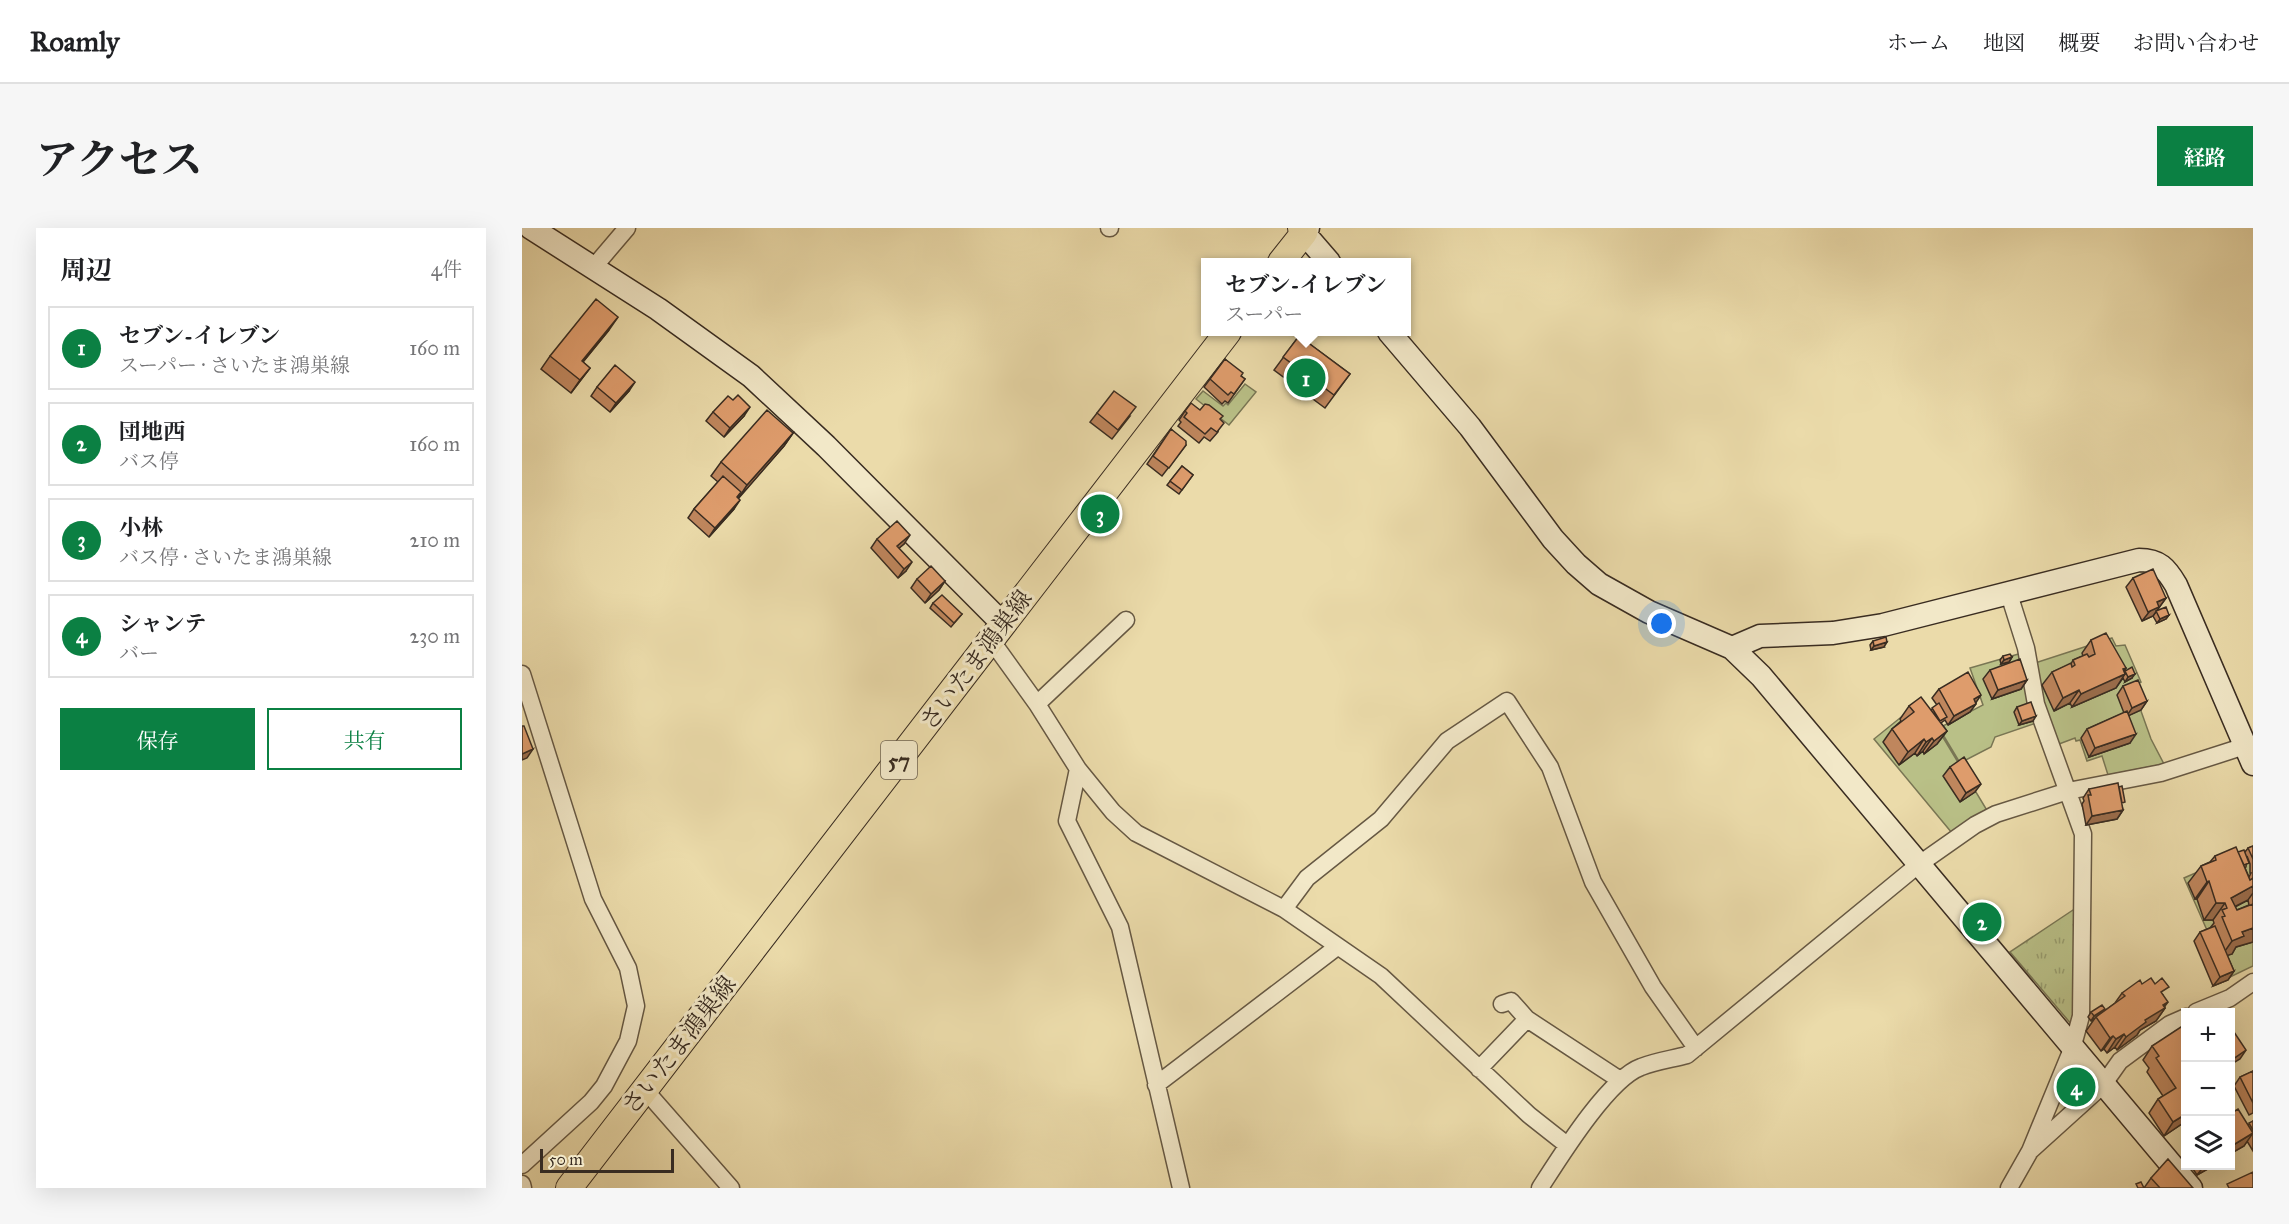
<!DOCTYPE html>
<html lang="ja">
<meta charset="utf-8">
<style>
:root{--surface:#fff;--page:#f6f6f6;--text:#202124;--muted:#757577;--line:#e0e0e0;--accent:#0b8043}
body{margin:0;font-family:"IM FELL Great Primer","Noto Serif JP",serif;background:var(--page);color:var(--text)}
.controls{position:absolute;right:18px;bottom:18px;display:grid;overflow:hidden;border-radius:0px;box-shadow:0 6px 24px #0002}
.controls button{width:54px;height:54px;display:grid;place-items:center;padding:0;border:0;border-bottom:2px solid var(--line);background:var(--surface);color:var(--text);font:30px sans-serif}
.scale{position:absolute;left:18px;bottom:15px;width:134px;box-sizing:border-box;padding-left:6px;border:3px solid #392c21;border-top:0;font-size:16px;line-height:21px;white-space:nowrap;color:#392c21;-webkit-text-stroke:4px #f2e8c8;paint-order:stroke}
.you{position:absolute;left:1140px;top:396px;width:21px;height:21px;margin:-15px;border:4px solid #fff;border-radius:50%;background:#1a73e8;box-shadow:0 0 0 9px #1a73e833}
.badge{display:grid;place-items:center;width:39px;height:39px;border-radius:50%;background:var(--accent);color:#fff;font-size:20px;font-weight:700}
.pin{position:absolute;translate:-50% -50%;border:3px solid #fff;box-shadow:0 2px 6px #0006}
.popup{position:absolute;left:679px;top:30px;width:210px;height:78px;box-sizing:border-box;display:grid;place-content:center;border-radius:0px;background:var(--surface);filter:drop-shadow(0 2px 4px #0005);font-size:20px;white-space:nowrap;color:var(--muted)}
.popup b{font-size:22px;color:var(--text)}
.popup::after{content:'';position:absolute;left:50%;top:100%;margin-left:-12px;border:12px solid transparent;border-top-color:var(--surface)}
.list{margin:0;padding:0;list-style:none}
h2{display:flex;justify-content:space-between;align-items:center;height:78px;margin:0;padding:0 24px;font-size:26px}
h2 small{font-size:20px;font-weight:400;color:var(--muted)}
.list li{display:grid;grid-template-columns:39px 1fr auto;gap:18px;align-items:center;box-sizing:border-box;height:84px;margin:0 12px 12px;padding:0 12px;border:2px solid var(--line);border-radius:0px}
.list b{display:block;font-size:22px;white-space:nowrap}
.list p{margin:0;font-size:20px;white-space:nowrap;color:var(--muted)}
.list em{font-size:20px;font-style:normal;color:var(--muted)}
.actions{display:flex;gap:12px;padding:18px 24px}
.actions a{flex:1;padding:14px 0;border:2px solid var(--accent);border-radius:0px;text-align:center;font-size:21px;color:var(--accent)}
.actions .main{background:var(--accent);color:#fff}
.icon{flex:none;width:33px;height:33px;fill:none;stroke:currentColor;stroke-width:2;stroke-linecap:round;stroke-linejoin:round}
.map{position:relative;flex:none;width:1731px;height:960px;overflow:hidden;border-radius:0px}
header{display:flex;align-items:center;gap:36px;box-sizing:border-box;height:84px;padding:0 30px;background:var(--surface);border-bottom:2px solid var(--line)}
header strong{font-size:28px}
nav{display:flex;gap:33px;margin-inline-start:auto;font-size:21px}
.intro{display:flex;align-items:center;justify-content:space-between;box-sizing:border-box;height:144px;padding:0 36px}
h1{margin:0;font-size:42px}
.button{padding:15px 27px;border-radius:0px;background:var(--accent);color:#fff;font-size:21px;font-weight:700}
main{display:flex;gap:36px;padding:0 36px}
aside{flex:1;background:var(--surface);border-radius:0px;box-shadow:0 6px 24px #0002}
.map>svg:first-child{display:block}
.grass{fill:url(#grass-tufts);stroke:#797654;stroke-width:1.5}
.green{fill:#b9c087;stroke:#797654;stroke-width:1.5}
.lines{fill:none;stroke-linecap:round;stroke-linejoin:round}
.street-casing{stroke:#665843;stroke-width:19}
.secondary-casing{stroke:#392c21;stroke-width:25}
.primary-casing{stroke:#392c21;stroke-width:28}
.street{stroke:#f2e8c8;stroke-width:16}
.secondary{stroke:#f2e8c8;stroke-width:22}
.primary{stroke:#ebdbaa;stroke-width:26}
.wall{fill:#bf865d;stroke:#392c21;stroke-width:1.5;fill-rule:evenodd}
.shaded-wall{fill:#9b6d4c;stroke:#392c21;stroke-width:1.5}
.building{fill:#de9c6c;stroke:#392c21;stroke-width:1.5}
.labels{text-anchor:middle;stroke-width:6;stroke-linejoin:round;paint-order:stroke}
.shield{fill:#f2e8c8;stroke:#706453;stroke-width:1.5}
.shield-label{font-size:22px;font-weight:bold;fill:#392c21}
.street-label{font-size:24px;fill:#392c21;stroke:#f2e8c8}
</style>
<header>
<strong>Roamly</strong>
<nav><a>ホーム</a><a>地図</a><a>概要</a><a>お問い合わせ</a></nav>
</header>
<div class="intro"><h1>アクセス</h1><a class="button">経路</a></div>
<main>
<aside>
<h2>周辺<small>4件</small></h2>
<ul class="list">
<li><span class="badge">1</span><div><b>セブン-イレブン</b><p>スーパー · さいたま鴻巣線</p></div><em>160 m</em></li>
<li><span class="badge">2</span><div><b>団地西</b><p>バス停</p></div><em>160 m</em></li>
<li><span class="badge">3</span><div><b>小林</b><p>バス停 · さいたま鴻巣線</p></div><em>210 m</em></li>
<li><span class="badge">4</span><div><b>シャンテ</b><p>バー</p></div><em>230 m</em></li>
</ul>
<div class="actions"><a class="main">保存</a><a>共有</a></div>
</aside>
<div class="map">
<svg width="1731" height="960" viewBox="0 0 1731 960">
<defs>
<pattern id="grass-tufts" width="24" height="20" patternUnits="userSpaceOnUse" patternTransform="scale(1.5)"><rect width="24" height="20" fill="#b9c087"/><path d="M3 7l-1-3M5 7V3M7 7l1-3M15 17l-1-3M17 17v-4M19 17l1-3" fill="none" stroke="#979c6e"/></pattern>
</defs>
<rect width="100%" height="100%" fill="#ebdbaa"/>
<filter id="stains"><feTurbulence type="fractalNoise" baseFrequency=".00333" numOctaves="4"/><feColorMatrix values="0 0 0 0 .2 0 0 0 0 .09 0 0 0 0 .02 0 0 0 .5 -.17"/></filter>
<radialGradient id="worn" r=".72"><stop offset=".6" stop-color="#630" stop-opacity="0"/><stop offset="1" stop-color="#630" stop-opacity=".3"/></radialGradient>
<path class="grass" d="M1551 682 1557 693 1550 797 1488 724Z"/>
<path class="green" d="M723 156 734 164 707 197 674 171 681 163 701 178 704 175 706 177Z
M1590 410 1594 418 1603 417 1619 454 1610 458 1629 511 1642 536 1586 547 1580 528 1565 533 1558 512 1554 513 1553 510 1537 516 1522 480 1513 435Z
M1500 425 1514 495 1473 509 1469 519 1438 535 1417 500 1461 477 1448 440Z
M1399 473 1466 584 1430 605 1352 511Z
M1731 620V738L1706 750 1662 650Z"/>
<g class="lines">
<g class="street-casing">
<path id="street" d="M587 0H588
M71 40 105 0
M1486 363 1504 420 1514 476 1561 606 1559 788 1550 821 1508 923
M469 412 515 476 556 541 591 584 614 605 762 681 859 748 1007 887 1045 917
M0 446 71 671 106 740 114 778 106 813 82 858 69 874 0 937
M515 476 604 392
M556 541 545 593 598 699 659 960
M762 681 785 650 859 591 925 513 985 473 1028 539 1071 654 1131 759 1174 820
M980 776 989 773 1005 791 1098 852
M1674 784 1708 770 1731 754
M957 841 1005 791
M634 857 815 719
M123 862 209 960
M0 956 1 960
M1018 960C1038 929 1086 851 1119 839 1134 833 1150 831 1165 827L1396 637 1453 597 1474 586 1546 563 1639 545 1723 518
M1487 960 1508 923 1581 857 1598 833 1648 796 1664 789"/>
</g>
<g class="secondary-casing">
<path id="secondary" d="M9 0 136 81 229 148 304 218 481 396
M786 0 782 5 807 34
M867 104 948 199 1031 311 1054 336 1077 356 1127 384 1210 420 1239 448 1669 960
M1210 420 1238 408 1311 405 1361 397 1617 332C1637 332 1644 340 1654 357L1731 536"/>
</g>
<g class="primary-casing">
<path id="primary" d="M759 34 782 5 779 0
M47 960 706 104"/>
</g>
<use href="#street" class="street"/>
<use href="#secondary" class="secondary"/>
<use href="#primary" class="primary"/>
</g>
<path class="wall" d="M87 102 61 134 68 140 49 165 19 141 28 128Z
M777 108 828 146 803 180 752 142Z
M703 131 719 148 723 151 706 175 703 173 700 176 682 159Z
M75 159 107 163 88 184 69 168Z
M678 182 698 192 696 204 688 213 682 209 677 215 656 198 659 194 657 192 663 183Z
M191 184 222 188 202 209 184 193Z
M575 185 608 188 590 211 568 194Z
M649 201 664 217 640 248 625 236Z
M271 205 262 218 216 270 212 281 187 309 166 290 172 281 196 254 189 248 199 234Z
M660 238 671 247 657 266 645 257Z
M355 311 382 316 377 320 384 343 376 350 349 320Z
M1611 350 1644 370 1631 388 1620 393 1604 359Z
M395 351 423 353 417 362 403 375 389 360Z
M411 375 440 386 429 399 408 380Z
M1634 383 1647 387 1644 391 1635 395 1631 388Z
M1569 412 1604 440 1602 443V444L1603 443 1610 450 1603 454 1601 450 1594 460 1550 479 1548 475 1532 483 1520 457 1530 444 1549 436 1551 432 1561 428 1560 425Z
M1351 413 1362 419 1349 422 1348 417Z
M1481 428 1490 429 1487 434 1479 436 1478 432Z
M1468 442 1505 452 1499 461 1470 471 1461 451Z
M1601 458 1625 473 1619 482 1607 487 1608 515 1567 529 1559 510 1565 501 1602 485 1595 467Z
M1417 461 1454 475 1448 484 1426 497 1423 492 1419 495 1425 503 1415 516 1402 526 1401 523 1395 528 1393 525 1377 537 1361 514 1370 501 1379 493 1378 491 1387 478 1409 482 1415 477 1410 470Z
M1495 479 1511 493 1497 497 1492 484Z
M1428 539 1453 564 1438 574 1421 548Z
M1567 561 1600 578 1601 582 1595 591 1564 597 1560 576 1562 573 1561 570Z
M1731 618V714L1714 719 1710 726 1705 727 1712 743 1706 752 1691 758 1672 713 1678 704 1688 700 1692 695 1691 692H1682L1675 671H1673L1666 655 1679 638 1688 634 1693 628 1716 624H1723L1726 620ZM1725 628 1728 636V645H1729L1727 649 1723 640 1724 639ZM1726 672 1727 677 1715 682 1713 679Z
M1620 756 1641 767 1643 780 1634 793 1618 802 1615 807 1595 822 1593 819 1585 825 1582 821 1579 823 1564 803 1573 790 1569 793 1566 789 1569 784H1581L1593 775 1600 765Z
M1664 799V893L1642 908 1627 885 1636 871 1641 868 1625 844 1627 840 1621 832 1630 818Z
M1731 843V885L1727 887 1712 858 1718 849Z
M1708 886 1726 897 1731 893V923L1725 913 1722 918 1708 926Z
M1664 920V929L1661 925Z
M1669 938H1691L1675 947Z
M1629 950 1671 960H1622Z"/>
<path class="shaded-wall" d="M96 89 87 102 51 146 60 133Z
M68 140 58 153 49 165 58 152Z
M113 154 107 163 88 184 94 175Z
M228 179 222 188 202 209 208 200Z
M271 205 262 218 216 271 225 257Z
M218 272 212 281 187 309 193 300Z
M388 307 382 316 369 327 375 318Z
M390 334 384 343 376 350 382 341Z
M423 353 417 362 403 375 409 366Z
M1644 370 1631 388 1620 393 1635 374Z
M1647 387 1644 391 1635 395 1638 391Z
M1365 414 1362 419 1349 422 1352 418Z
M1490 429 1487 434 1479 436 1482 432Z
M1604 440 1597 449 1603 446 1594 460 1550 479 1559 466Z
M1613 446 1610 450 1603 454 1606 449Z
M1505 452 1499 461 1470 471 1476 462Z
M1557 462 1548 475 1532 483 1541 470Z
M1459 467 1453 476 1452 471Z
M1625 473 1619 482 1604 489 1610 480Z
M1454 476 1448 484 1426 497 1432 488Z
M1514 488 1511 493 1497 497 1500 493Z
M1425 503 1415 516 1402 526 1412 513Z
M1614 506 1608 515 1567 529 1573 520Z
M1410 510 1401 523 1395 528 1404 514Z
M1402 511 1393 525 1377 537 1386 524Z
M11 521 5 530 0 532V526Z
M1459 556 1453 564 1438 574 1444 565Z
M1601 582 1595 591 1564 597 1570 588Z
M1687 653 1675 671H1673L1685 654Z
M1731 658V665L1726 672 1702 684 1705 680 1709 670Z
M1694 675H1703L1691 692H1682Z
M1731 700V714L1714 719 1710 726 1698 730 1710 713 1720 704Z
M1712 743 1706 752 1691 758 1698 749Z
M1646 774 1640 782 1643 780 1634 793 1618 802 1615 807 1595 822 1604 809 1623 792Z
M1583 781 1580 785 1569 793 1572 788Z
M1602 806 1593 819 1585 825 1594 811Z
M1591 808 1582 821 1579 823 1588 810Z
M1724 822 1718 831 1708 837V833Z
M1664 886V893L1642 908 1651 894Z
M1731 905 1722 918 1708 926V919Z
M1682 938H1691L1675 947Z"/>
<path class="building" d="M74 71 96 89 60 133 68 140 58 152 28 128Z
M777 108 828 146 812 167 761 129Z
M703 131 721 145 719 148 723 151 712 166 709 164 706 167 688 151Z
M93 137 113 154 94 175 75 159Z
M592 163 614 179 596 202 575 185Z
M216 167 228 179 208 200 191 184 206 168 211 172Z
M669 175 678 182 683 176 687 177 701 188 698 191 702 195 695 204 689 200 683 206 662 189 665 185 663 183Z
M245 182 271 205 225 257 199 234Z
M649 201 664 213V217L647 240 631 228Z
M660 238 671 247 660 262 648 253Z
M201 248 219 264 215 269 218 272 193 300 172 281Z
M375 293 388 307 375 318 390 334 382 341 355 311Z
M409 338 423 353 409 366 395 351Z
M1631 341 1644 370 1635 374 1637 379 1626 384 1611 350Z
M420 367 440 386 432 395 411 375Z
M1644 379 1647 387 1638 391 1634 383Z
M1584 405 1604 440 1601 441 1603 446 1559 466 1557 462 1541 470 1530 444 1549 435 1550 439 1553 437 1551 432 1565 426 1567 429 1573 426 1569 412Z
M1364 409 1365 414 1352 418 1351 413Z
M1488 426 1490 429 1482 432 1481 428Z
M1498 431 1505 452 1476 462 1468 442Z
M1610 439 1613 446 1606 449 1603 443Z
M1446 444 1459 467 1452 471 1454 476 1432 488 1417 461Z
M1616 452 1625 473 1610 480 1601 458Z
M1399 469 1425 503 1412 513 1410 510 1404 514 1402 511 1386 524 1370 501 1392 484 1387 478Z
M1509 474 1514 488 1500 493 1495 479Z
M1417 475 1425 489 1418 493 1410 480Z
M1605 483 1614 506 1573 520 1565 501Z
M0 498H2L11 521 0 526Z
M1442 529 1459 556 1444 565 1428 539Z
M1596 555 1601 582 1570 588 1566 567H1569L1567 561Z
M1600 558 1603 574 1600 575 1597 559Z
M1731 618V631L1726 620Z
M1714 619 1728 652 1731 650V658L1709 670 1715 682 1731 676V700L1720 704 1722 708 1710 713 1700 689 1703 688 1700 682 1705 680 1703 675H1694L1687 653 1685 654 1679 638 1694 632 1693 628Z
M1722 622 1727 635 1722 637 1716 624Z
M1693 698 1712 743 1698 749 1678 704Z
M1629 750 1633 756 1640 750 1647 759 1639 764 1646 774 1641 777 1643 780 1623 792 1624 794 1604 809 1602 806 1594 811 1591 808 1588 810 1574 789 1603 768 1600 765 1618 752 1620 756Z
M1580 777 1583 781 1572 788 1569 784Z
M1662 797 1664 799V886L1651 894 1636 871 1654 860 1634 830 1637 828 1630 818Z
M1708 798 1724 822 1708 833Z
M1731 843V875L1718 849Z
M1716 881 1731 905 1708 919V886Z
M1731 893V902L1727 895Z
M1646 931 1671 960H1638L1629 950Z
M1731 944V960H1707L1705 956Z
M1619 954 1622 960H1616L1614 956Z"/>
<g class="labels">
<rect class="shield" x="359" y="513" width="36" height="38" rx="4.5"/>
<g class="shield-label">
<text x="377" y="540">57</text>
</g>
<g class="street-label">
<text transform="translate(454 432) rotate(-53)" y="8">さいたま鴻巣線</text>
<text transform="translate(157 817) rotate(-52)" y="8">さいたま鴻巣線</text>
</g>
</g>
<rect width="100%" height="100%" filter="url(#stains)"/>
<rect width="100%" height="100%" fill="url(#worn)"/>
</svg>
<div class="controls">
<button>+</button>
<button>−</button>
<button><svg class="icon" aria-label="layers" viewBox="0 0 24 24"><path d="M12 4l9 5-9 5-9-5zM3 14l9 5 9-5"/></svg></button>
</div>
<div class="scale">50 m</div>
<div class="you"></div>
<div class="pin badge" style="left:784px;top:150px">1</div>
<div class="popup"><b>セブン-イレブン</b>スーパー</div>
<div class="pin badge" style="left:1460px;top:694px">2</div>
<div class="pin badge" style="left:578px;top:286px">3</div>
<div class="pin badge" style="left:1554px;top:859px">4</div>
</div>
</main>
